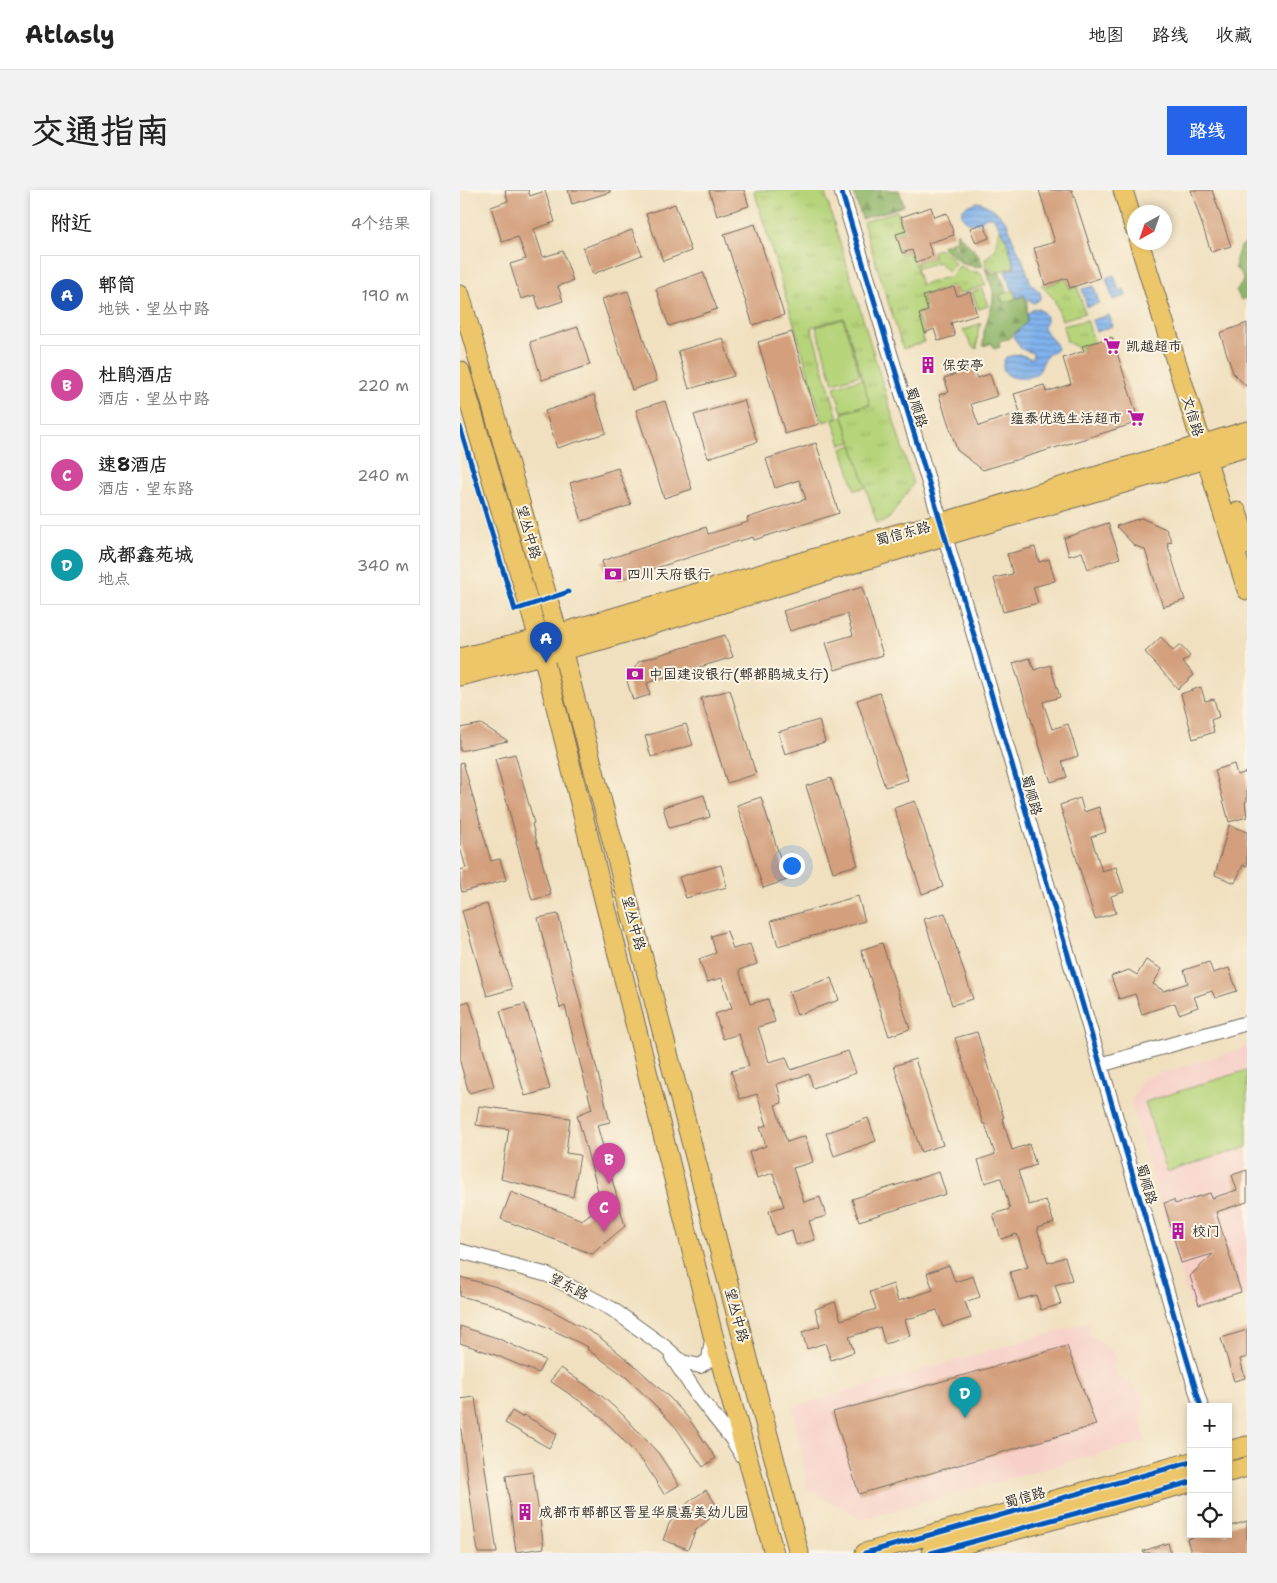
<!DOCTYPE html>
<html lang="zh">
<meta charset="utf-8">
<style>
:root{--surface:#fff;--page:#f2f2f2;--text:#222;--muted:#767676;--line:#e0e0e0;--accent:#2563eb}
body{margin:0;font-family:"Shantell Sans","LXGW WenKai TC",sans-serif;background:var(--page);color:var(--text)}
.controls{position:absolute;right:15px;bottom:15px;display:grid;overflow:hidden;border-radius:0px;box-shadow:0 2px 8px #0003}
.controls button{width:45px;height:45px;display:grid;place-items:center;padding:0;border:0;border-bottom:1px solid var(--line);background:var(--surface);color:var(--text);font:25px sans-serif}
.compass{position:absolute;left:667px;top:15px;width:45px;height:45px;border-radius:50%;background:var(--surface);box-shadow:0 2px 8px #0003;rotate:220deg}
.you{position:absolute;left:331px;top:675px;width:18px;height:18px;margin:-12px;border:4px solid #fff;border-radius:50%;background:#1a73e8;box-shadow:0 0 0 8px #1a73e833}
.badge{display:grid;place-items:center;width:32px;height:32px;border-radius:50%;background:var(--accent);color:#fff;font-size:16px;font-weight:700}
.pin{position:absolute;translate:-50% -41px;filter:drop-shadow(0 1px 2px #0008)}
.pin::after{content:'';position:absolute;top:26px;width:18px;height:15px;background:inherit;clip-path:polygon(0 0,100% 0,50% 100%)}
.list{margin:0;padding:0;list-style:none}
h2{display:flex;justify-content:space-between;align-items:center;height:65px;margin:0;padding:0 20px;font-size:21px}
h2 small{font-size:16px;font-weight:400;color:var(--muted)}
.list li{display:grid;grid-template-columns:32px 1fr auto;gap:15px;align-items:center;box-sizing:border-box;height:80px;margin:0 10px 10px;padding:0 10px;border:1px solid var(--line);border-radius:0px}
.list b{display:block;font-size:19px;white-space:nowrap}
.list p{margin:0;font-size:16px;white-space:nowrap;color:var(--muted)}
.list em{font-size:16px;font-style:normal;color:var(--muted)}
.icon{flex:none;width:28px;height:28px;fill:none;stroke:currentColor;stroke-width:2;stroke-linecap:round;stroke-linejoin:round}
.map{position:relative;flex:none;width:787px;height:1363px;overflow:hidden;border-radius:0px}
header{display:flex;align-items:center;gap:30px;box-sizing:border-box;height:70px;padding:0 25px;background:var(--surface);border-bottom:1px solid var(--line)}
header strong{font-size:24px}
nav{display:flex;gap:28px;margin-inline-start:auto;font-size:18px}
.intro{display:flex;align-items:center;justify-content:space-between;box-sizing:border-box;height:120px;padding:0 30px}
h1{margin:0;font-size:35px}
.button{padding:12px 22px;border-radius:0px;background:var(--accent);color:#fff;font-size:18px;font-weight:700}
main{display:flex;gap:30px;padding:0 30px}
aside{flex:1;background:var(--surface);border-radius:0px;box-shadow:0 2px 8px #0003}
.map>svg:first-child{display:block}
.built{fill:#f7d1c9}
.grass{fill:url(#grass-tufts);stroke:#708052}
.forest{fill:url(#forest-firs);stroke:#5e704a}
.garden{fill:#b6d47a;stroke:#708052}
.water{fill:url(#water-rules);stroke:#566e8c}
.building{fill:#d39f7c}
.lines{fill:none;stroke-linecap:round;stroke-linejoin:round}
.minor-casing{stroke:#706a5f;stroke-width:16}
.major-casing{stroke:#706a5f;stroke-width:21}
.minor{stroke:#fff;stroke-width:14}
.major{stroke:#ecc669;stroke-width:19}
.cycleway-casing{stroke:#fcf5e5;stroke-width:8}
.cycleway{stroke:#0057b8;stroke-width:5}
.labels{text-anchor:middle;stroke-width:4;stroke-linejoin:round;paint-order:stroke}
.poi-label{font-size:14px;fill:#2b2b2b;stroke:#fcf5e5;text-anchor:start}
.street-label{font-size:14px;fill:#2b2b2b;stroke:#fcf5e5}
</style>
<header>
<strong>Atlasly</strong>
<nav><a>地图</a><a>路线</a><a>收藏</a></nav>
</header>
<div class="intro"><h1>交通指南</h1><a class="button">路线</a></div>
<main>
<aside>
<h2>附近<small>4个结果</small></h2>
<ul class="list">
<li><span class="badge" style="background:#1a4fb4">A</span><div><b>郫筒</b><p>地铁 · 望丛中路</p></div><em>190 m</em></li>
<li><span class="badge" style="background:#d1479c">B</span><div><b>杜鹃酒店</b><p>酒店 · 望丛中路</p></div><em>220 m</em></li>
<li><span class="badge" style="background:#d1479c">C</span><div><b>速8酒店</b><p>酒店 · 望东路</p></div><em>240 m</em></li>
<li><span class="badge" style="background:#0f9aa8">D</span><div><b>成都鑫苑城</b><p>地点</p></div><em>340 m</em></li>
</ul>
</aside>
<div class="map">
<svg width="787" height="1363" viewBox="0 0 787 1363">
<defs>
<pattern id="grass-tufts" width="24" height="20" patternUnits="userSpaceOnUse" patternTransform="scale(1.25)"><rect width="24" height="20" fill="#b6d47a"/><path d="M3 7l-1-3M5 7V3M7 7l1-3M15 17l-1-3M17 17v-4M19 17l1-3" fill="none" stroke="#9db66a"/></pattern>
<pattern id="forest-firs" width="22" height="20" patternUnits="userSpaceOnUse" patternTransform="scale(1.25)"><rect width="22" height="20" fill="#90b66a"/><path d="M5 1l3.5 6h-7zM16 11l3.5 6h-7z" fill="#769457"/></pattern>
<pattern id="water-rules" width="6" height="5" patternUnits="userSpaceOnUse" patternTransform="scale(1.25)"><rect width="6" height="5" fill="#80b2ec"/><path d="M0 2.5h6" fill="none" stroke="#6991bf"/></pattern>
</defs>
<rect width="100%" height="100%" fill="#fcf5e5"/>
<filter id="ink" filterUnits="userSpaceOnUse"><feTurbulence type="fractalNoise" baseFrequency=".02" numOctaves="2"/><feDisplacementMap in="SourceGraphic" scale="10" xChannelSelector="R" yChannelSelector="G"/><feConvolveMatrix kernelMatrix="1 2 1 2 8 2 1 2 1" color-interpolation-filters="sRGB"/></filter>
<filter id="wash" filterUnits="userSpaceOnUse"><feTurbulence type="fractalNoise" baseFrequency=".0096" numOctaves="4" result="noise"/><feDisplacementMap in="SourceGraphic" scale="20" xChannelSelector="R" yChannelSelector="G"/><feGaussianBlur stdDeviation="1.12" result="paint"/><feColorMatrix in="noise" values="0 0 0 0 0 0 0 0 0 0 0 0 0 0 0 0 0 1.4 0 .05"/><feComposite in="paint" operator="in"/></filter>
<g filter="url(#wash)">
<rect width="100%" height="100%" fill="#f0e0bf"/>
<path class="built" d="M787 857V1105L732 1122 671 913 682 889Z
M630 1132 628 1145 650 1159 657 1167 654 1177 657 1186 671 1194 679 1201 683 1208V1216L680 1226 683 1242 687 1251 402 1329 348 1299 333 1217Z"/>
<path class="grass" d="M294 0H364L453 294 428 330 417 333 382 223 410 215 384 128 351 137 378 228 363 232Z
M437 21 444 40 434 44 441 64 451 61 461 95 491 86 499 76 512 82H520L526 95 498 104 494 95 462 106 466 120 457 124 464 145 462 146 464 152 443 159 403 32Z
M539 38 547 51 554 77 536 82 526 76 525 69 535 60Z
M479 59 490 67 495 73 488 82 479 72 458 78 456 73 474 67 473 61Z
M606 89 610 99 617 96 625 123 602 130 594 109 581 95 584 93 585 96Z
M627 130 634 152 622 156 624 163 617 157 607 152 603 136Z
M521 133 518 141 517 159 512 156 503 140 511 138Z"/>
<path class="forest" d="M393 0H439L444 16 402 29Z
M497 42C507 56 518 59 523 76L514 77C500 65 494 60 497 42Z
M494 50C493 61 503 70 511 76 497 73 493 65 482 57L484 54H488Z
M787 52V108L781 110 776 100C785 92 785 85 775 78L776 69 780 57Z
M525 78 535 84 539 82 547 102 540 105 543 113 564 106 567 111V131L561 139 554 143 549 149 542 150 539 153 540 157 534 159 532 153 523 156 524 141 533 112V100Z"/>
<path class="garden" d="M522 99 528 116 518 119 512 102Z
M553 100 556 108 544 113 540 105Z
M383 129 400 185 373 193 356 137Z
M402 189 410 214 382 222 374 197Z
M383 227 391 252 381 255 373 230Z
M392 255 406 297 395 300 382 259Z
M787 880V957L707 982 685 912Z"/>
<path class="water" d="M517 12 522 13 535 20 547 32 552 48 563 71 571 94 580 102 581 107 578 111 574 113 569 111 564 105 557 108 554 99H552L545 81 555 78 547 50 533 27H526C515 41 497 29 503 19 505 16 513 14 517 12Z
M654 85 659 101 664 99 666 106 653 110 646 88Z
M634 96 639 113 627 117 622 99Z
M575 118C586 121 589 129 583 138L595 153 597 159C594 163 591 162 588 165 581 171 583 180 575 185 561 193 534 187 546 167L559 164 572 169 573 163 561 159 553 146 567 132V124Z
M649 125 653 136 636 142 632 130Z"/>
<g id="blocks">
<path class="building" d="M45 0H68L70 6 85 1 95 32 74 39 83 67 103 61 113 91 98 96 103 111 79 119 75 105 61 109 50 74 66 69 58 47 42 52 31 17 48 11Z
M108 0H150V2L112 14Z
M249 0H284L289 16 257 26Z
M579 0H612L640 88 610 98 607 88 585 95 574 58 595 52Z
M731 0H752L771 56 751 62Z
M215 14 231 61 203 71 186 24Z
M471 17 474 27 487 23 494 45 468 53 473 66 456 72 452 60 442 63 436 44 446 41 441 27Z
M524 33 529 48 516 53 510 38Z
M295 34 324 125 293 135 264 44Z
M172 40 182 65 133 84 123 58Z
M243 82 257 119 209 136 196 99Z
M494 97 497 106 510 102 517 125 491 133 495 146 478 151 474 139 465 143 459 124 468 121 463 106Z
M168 101 197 191 172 200 142 109Z
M787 133V197L773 183 760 143Z
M118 137 130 175 82 190 70 152Z
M332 142 359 234 325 244 298 152Z
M652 147 679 232 523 280 497 260 479 205 489 202 484 188 514 178 517 188 530 184 537 206 511 214 519 236 560 222 554 204 584 195 586 202 611 194 603 168 624 161 622 156Z
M263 148 274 186 229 199 218 161Z
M134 205 146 243 97 258 85 221Z
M284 210 297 252 248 268 234 225Z
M205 211 232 299 204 308 176 220Z
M356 253 379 323 294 350 293 347 252 359V360L159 390 145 382 142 371 246 337 248 344 288 332 287 328 346 309 339 290 315 298 306 269Z
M158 278 171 315 122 331 110 293Z
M681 328 706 339 712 352 707 353 725 410 703 417 685 360 674 355 656 336Z
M648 333 660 368 628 379 622 362 609 366 604 348Z
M575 357 579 372 589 369 595 391 573 397 578 413 543 422 534 388 553 384 547 364Z
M402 397 423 465 375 480 366 453 393 445 387 424 330 441 323 421Z
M265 445 273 467 187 493 190 505 173 510 167 491 179 471Z
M701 447 713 461 720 455 730 466 723 472 734 485 718 499 685 462Z
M570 468 574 480 590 475 600 507 583 512 592 539 608 534 618 566 602 571 607 587 591 592 553 473Z
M741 497 745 511 754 509 759 527 751 530 754 542 733 549 721 504Z
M270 500 296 584 267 593 241 508Z
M420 503 448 590 425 597 397 510Z
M359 530 365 552 325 564 318 542Z
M21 534 48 551 0 561V538Z
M226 534 233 555 191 567 185 546Z
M55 564 74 633 72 634 91 705 72 710 56 651 57 650 35 569Z
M3 572 31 671 40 669 46 690 2 702 0 694V680L6 678 0 657V573Z
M774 574 777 585 787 582V611L785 612 787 627 769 632 755 580Z
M371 588 398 675 373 682 346 596Z
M244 605 250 627 209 638 203 617Z
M301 607 327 690 303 698 277 615Z
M620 608 624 622 639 617 646 642 631 647 642 681 656 677 664 702 651 706 656 723 635 729 600 615Z
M455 611 483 697 462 704 434 618Z
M769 635 787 642V676L783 675 775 693 755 685Z
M261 675 267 697 226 708 219 687Z
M398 706 405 731 318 756 311 731Z
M27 714 52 799 27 806 2 721Z
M485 723 513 809 492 815 464 729Z
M98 724 150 932 137 935 165 1036 132 1064 41 1029 51 1002 122 1030 142 1015 117 925 132 919 105 816 100 818 78 728Z
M267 741 273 759 290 754 297 774 279 780 290 814 308 809 315 832 298 837 309 872 326 867 331 880 388 861 396 883 353 898 349 884 317 894 322 913 315 915 327 952 345 946 353 972 333 978 344 1012 360 1007 366 1026 349 1031 355 1050 336 1055 332 1040 316 1045 309 1021 324 1016 313 983 297 988 289 962 306 956 300 937 307 935 297 904 280 909 271 881 289 876 279 844 263 849 255 824 272 818 262 788 247 792 239 769 256 763 251 746Z
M422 753 450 839 429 846 401 760Z
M686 770 702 779 693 794 704 801 728 793 724 780 749 772 753 783 769 778 777 801 755 808 752 801 734 807 738 817 719 824 715 813 682 824 675 804 659 809 651 786 669 780 677 785Z
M371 788 379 810 337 825 329 802Z
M9 811 34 896 9 903 0 872V814Z
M65 814 90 899 65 906 40 821Z
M517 842 544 928H542L552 960 569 954 576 975 558 981 569 1015 586 1010 594 1033 577 1038 588 1073 605 1067 612 1090 595 1095 601 1114 581 1120 576 1105 559 1110 550 1082 568 1077 557 1044 541 1049 533 1024 550 1019 541 988 525 993 518 970 535 964 525 934H523L495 848Z
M455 869 483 955 461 962 434 876Z
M19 916 110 928 106 963 120 965 113 1007 41 989 49 939 16 935Z
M408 928 416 951 374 966 366 943Z
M787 980V1012L756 1022 781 1102 739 1115 730 1086 753 1064 721 1073 704 1013 714 1010 715 1014 750 1003 752 1008 777 1000 772 985Z
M479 982 486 1004 399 1031 392 1009Z
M489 1075 495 1092 513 1086 520 1107 505 1112 511 1128 483 1137 477 1120 445 1130 450 1146 425 1154 420 1137 389 1147 394 1162 371 1170 365 1153 347 1159 342 1142 360 1136 355 1119 375 1112 381 1130 416 1119 410 1102 433 1094 438 1111 473 1100 467 1083Z
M0 1087 37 1097 82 1115 138 1146 175 1176 211 1209 229 1229 256 1268 243 1277 217 1239 199 1219 166 1187 127 1159 128 1157 74 1131 31 1114 0 1106Z
M0 1136 37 1148 85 1170 78 1183 33 1164 0 1153Z
M787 1140V1167L780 1169 785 1188 774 1191 761 1148Z
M607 1156 636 1235 399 1304 373 1222Z
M101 1178 143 1207 163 1225 199 1264 219 1295 204 1304 185 1274 151 1237 133 1220 90 1191Z
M15 1207 37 1363H18L0 1233V1209Z
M52 1221 62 1227 64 1225 97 1244 89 1258 45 1233Z
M73 1282 84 1358 56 1362 46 1286Z
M246 1300 260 1320 236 1340 228 1359 203 1350 209 1334 218 1322 231 1310Z
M787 1331V1363H731L727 1349 744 1344H768V1337Z
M708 1353 711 1363H684L683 1361Z"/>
</g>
</g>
<g filter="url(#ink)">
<use href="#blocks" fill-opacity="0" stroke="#706a5f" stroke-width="1"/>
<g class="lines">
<g class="minor-casing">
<path id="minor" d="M381 0 481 333 741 1217
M640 875 787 833
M0 1061 88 1085 152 1119 206 1158 222 1172 240 1176 249 1170 252 1149
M212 1167 238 1206 272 1249 282 1265"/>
</g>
<g class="major-casing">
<path id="major" d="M663 0 674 37
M679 52 787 400
M0 105 98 444 339 1363
M0 181 79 449 253 1145 314 1363
M777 322 787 355
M0 468 98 444 433 345 481 333 787 241
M0 486 145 449 484 346 787 257
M768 1261 787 1256
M768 1282 787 1277
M405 1363 731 1272
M471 1363 731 1292"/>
</g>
<use href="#minor" class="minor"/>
<use href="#major" class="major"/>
<g class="cycleway-casing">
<path id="cycleway" d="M381 0 481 333 741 1217
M0 237 55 420 108 402
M405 1363 731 1272
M471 1363 731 1292"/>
</g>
<use href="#cycleway" class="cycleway"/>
</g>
</g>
<defs>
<g id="supermarket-bare" transform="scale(1.35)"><path d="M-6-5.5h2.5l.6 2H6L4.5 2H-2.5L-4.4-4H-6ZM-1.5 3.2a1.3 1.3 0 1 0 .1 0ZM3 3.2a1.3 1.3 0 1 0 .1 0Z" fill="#b5179e" stroke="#fcf5e5" stroke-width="2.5" paint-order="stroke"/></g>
<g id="building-bare" transform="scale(1.35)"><path d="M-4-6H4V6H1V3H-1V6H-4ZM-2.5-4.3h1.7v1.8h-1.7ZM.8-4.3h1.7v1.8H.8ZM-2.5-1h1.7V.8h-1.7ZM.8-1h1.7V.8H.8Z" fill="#b5179e" stroke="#fcf5e5" stroke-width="2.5" paint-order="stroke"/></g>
<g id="bank-bare" transform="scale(1.35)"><path d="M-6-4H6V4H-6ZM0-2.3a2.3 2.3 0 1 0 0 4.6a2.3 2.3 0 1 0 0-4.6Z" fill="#b5179e" stroke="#fcf5e5" stroke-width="2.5" paint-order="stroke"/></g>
</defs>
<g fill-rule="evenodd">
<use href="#supermarket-bare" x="652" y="156"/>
<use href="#building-bare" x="468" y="175"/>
<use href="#supermarket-bare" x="676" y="228"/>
<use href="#bank-bare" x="153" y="384"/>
<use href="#bank-bare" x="175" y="484"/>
<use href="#building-bare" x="718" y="1041"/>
<use href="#building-bare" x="65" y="1322"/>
</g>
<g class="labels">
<g class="poi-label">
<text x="666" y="161">凯越超市</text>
<text x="482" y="180">保安亭</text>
<text x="662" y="233" text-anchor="end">蕴泰优选生活超市</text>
<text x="167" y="389">四川天府银行</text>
<text x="189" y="489">中国建设银行(郫都鹃城支行)</text>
<text x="732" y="1046">校门</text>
<text x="79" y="1327">成都市郫都区晋星华晨嘉美幼儿园</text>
</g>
<g class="street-label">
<text transform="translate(457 217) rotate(73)" y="5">蜀顺路</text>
<text transform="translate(733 226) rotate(73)" y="5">文信路</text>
<text transform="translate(69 342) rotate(74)" y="5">望丛中路</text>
<text transform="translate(443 343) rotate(-15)" y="5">蜀信东路</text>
<text transform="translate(572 605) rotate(74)" y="5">蜀顺路</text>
<text transform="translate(174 733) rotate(75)" y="5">望丛中路</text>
<text transform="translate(687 994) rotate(74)" y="5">蜀顺路</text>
<text transform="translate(109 1096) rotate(27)" y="5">望东路</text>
<text transform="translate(277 1125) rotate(75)" y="5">望丛中路</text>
<text transform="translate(565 1307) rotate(-16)" y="5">蜀信路</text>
</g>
</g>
</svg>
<div class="controls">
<button>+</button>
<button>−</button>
<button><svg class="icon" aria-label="locate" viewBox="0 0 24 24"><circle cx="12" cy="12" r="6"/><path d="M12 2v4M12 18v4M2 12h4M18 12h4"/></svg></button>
</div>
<svg class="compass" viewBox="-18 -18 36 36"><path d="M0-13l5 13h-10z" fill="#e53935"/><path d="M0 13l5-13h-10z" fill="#767676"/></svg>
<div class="you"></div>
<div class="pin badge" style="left:86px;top:473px;background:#1a4fb4">A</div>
<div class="pin badge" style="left:149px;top:994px;background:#d1479c">B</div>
<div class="pin badge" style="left:144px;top:1042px;background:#d1479c">C</div>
<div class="pin badge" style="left:505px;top:1228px;background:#0f9aa8">D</div>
</div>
</main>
